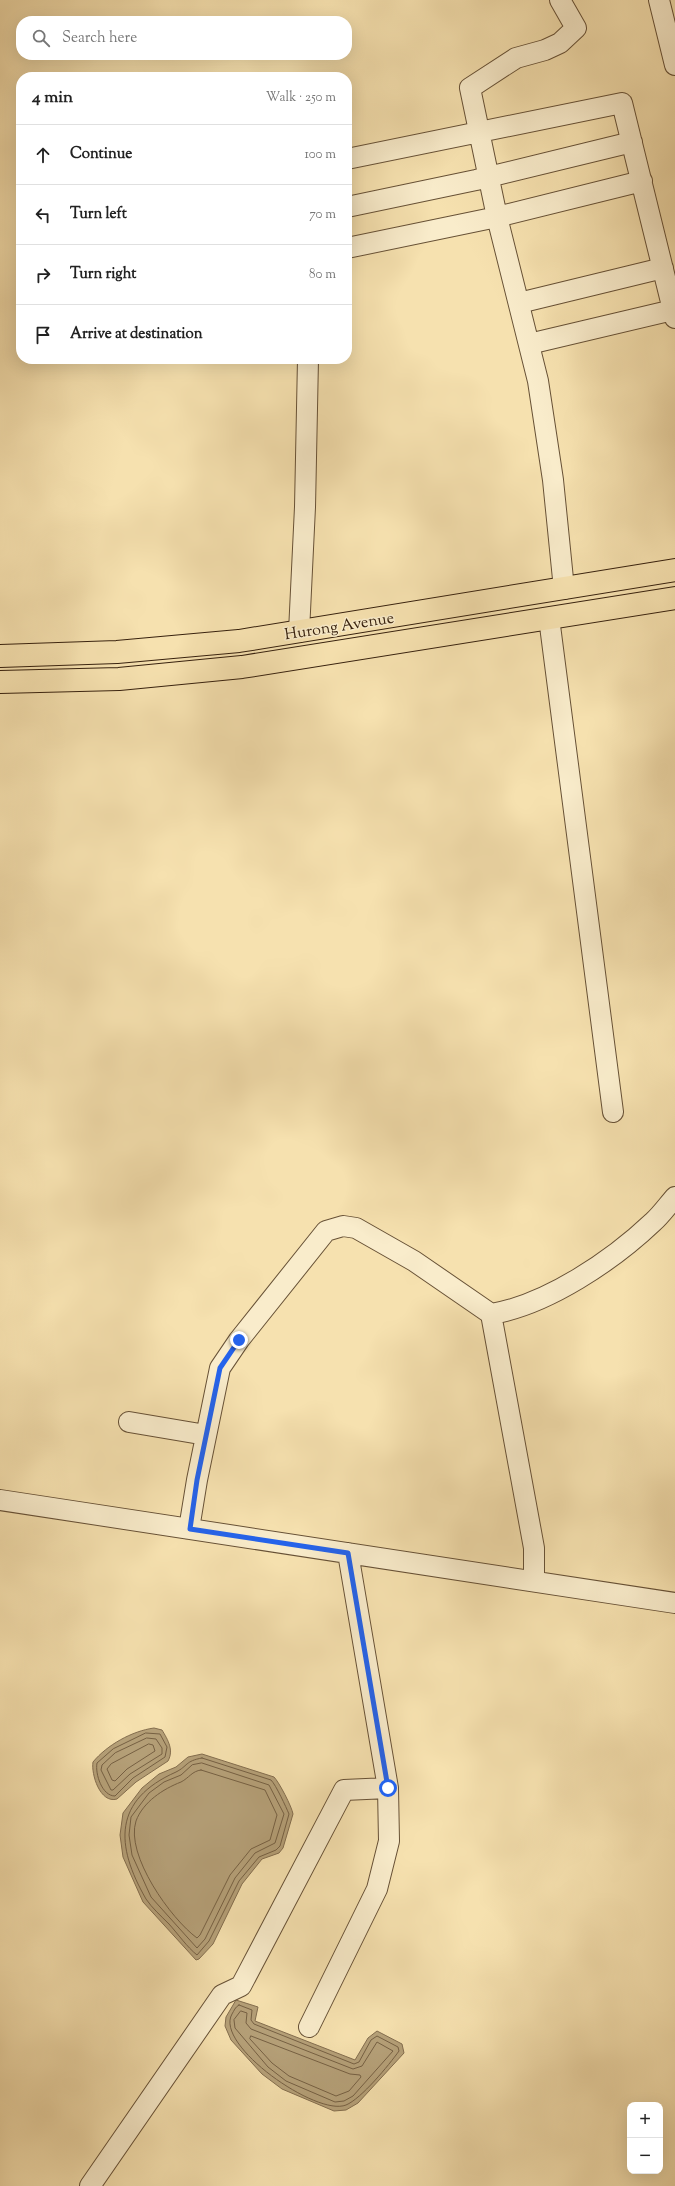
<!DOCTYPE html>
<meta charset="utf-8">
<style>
:root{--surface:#fff;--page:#f2f2f2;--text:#222;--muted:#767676;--line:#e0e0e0}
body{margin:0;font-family:"Sorts Mill Goudy",serif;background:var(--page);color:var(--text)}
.controls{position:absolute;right:12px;bottom:12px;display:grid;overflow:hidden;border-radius:8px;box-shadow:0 4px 16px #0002}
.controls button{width:36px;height:36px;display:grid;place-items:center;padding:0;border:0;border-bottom:1px solid var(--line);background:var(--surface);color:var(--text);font:20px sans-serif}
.stop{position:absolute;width:12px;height:12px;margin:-9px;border:3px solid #2563eb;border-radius:50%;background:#fff}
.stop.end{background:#2563eb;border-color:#fff;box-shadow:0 1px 4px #0008}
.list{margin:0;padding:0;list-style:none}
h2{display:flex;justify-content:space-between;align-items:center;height:52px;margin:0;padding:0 16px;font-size:17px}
h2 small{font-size:13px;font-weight:400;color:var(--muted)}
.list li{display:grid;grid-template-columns:26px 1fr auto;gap:12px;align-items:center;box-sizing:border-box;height:60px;padding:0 16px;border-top:1px solid var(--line)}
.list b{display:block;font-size:15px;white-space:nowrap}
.list em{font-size:13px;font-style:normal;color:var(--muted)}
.icon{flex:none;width:22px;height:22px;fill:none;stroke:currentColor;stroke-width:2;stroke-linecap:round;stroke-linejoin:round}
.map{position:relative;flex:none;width:675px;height:2186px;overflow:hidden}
.search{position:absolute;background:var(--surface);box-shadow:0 4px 16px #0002;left:16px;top:16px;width:336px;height:44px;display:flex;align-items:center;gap:10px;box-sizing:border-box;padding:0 14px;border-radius:16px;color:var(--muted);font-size:15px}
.panel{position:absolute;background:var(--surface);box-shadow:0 4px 16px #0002;left:16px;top:72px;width:336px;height:292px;border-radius:16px}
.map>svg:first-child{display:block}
.water{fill:#b5a078;stroke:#836d4e}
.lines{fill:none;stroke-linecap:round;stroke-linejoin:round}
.shore{stroke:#766043;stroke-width:1}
.minor-casing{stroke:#675136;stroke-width:22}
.major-casing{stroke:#37210e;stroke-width:24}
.minor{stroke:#f9eccb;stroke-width:20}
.major{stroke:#f6e1af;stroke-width:22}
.route{stroke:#2563eb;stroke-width:5}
.labels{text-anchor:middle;stroke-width:3;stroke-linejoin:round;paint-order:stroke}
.street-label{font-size:16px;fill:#37210e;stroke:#f9eccb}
</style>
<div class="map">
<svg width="675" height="2186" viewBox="0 0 675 2186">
<rect width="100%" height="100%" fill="#f6e1af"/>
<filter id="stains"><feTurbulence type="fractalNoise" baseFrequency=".005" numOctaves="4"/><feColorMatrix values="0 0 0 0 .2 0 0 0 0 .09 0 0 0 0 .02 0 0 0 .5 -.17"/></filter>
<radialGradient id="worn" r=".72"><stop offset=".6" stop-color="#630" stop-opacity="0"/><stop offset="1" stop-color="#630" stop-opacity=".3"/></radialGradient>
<path class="water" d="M154 1728 162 1730C168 1740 174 1750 168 1761L136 1782 117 1799C100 1804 91 1774 93 1762 107 1745 132 1731 154 1728Z
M202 1754 274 1777C279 1782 292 1807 293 1814L283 1848 279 1853 262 1859 242 1884 213 1944 199 1959 196 1960 143 1902 123 1857 120 1835 123 1813 142 1788 159 1774 176 1767 188 1757Z
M236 2000 258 2007 255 2021 355 2060 368 2038 377 2031 402 2044 404 2053 358 2103 346 2110 334 2111 282 2089 262 2074 231 2040 225 2026 226 2017Z"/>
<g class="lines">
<path class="shore" d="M146 1733 160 1734 167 1747 165 1757 133 1778 115 1796C102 1796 95 1774 97 1763L113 1749Z
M147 1738 156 1739 162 1748V1754L130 1774 113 1790H111L101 1770 102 1765 115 1753Z
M149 1744 153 1745 155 1751 127 1769 115 1781 112 1780 107 1769 111 1764Z
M202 1758 271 1780C276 1785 286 1807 289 1814L280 1846 276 1850 259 1857 239 1881 209 1941 197 1955C187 1947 178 1934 169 1924 161 1916 152 1908 146 1899 115 1845 113 1800 176 1772 188 1766 185 1761 202 1758Z
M202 1763 269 1785 284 1814 275 1843 255 1853 235 1878 205 1939 197 1948 151 1897 132 1855 129 1835 131 1817 149 1793 164 1782 181 1775 192 1765Z
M201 1770 265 1790 277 1815 270 1840 251 1849 230 1875 200 1935 197 1938C171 1919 125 1855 136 1821 143 1802 163 1789 181 1782 189 1778 192 1771 201 1770Z
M239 2005 252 2010 251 2020 254 2024 354 2064 359 2062 371 2040 377 2036 398 2047 399 2051C389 2065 361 2099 346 2105 317 2117 214 2045 232 2014 234 2011 235 2007 239 2005Z
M241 2011 247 2013 246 2023 251 2029 353 2069 362 2066 377 2042 393 2051 353 2096 344 2101 335 2102 286 2081 268 2067 235 2028 234 2020Z
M251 2036 350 2074 360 2075 361 2077 349 2091 336 2096 289 2076 272 2063 250 2039Z"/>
<g class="minor-casing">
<path id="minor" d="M560 0 576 28 560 43 545 50 516 58 470 88 497 217 538 381 553 480 564 589
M659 0 675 65
M347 159 622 103 675 318
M347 207 476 180 632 142
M347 248 497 217 642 181
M519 303 663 268
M529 344 673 310
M549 618 613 1112
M299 632 305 507 308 359
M491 1314 534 1548V1581
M129 1422 206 1435
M0 1500 675 1603
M189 1529 197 1480 220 1368 239 1340 326 1231 343 1226 356 1228 414 1261 491 1314C547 1305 613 1260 653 1222 661 1215 668 1205 675 1197
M309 2027 377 1889 389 1841 388 1788
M90 2186 222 1995 241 1986 344 1790 388 1788 348 1553"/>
</g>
<g class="major-casing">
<path id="major" d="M0 656 117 652 239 641 675 570
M0 682 119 679 242 667 675 598"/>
</g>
<use href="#minor" class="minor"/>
<use href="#major" class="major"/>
</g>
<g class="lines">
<path class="route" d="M239 1340 220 1368 197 1480 190 1529 348 1553 388 1788"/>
</g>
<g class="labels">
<g class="street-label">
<text transform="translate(339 625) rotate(-9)" y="6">Hurong Avenue</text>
</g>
</g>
<rect width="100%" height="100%" filter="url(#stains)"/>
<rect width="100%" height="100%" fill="url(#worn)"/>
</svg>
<div class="controls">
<button>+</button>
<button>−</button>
</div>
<div class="stop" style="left:388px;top:1788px"></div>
<div class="stop end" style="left:239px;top:1340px"></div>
<div class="search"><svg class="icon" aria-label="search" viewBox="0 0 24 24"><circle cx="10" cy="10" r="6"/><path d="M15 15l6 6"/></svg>Search here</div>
<section class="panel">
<h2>4 min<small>Walk · 250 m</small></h2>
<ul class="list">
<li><svg class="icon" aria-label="ahead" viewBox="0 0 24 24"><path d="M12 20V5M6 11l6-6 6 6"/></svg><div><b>Continue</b></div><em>100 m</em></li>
<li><svg class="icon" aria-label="left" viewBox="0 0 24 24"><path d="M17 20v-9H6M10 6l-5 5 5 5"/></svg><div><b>Turn left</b></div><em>70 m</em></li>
<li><svg class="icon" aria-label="right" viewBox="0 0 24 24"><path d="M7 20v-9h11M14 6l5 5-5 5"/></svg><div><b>Turn right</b></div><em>80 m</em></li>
<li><svg class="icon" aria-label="arrive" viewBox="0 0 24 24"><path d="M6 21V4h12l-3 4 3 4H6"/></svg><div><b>Arrive at destination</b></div></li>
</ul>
</section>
</div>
